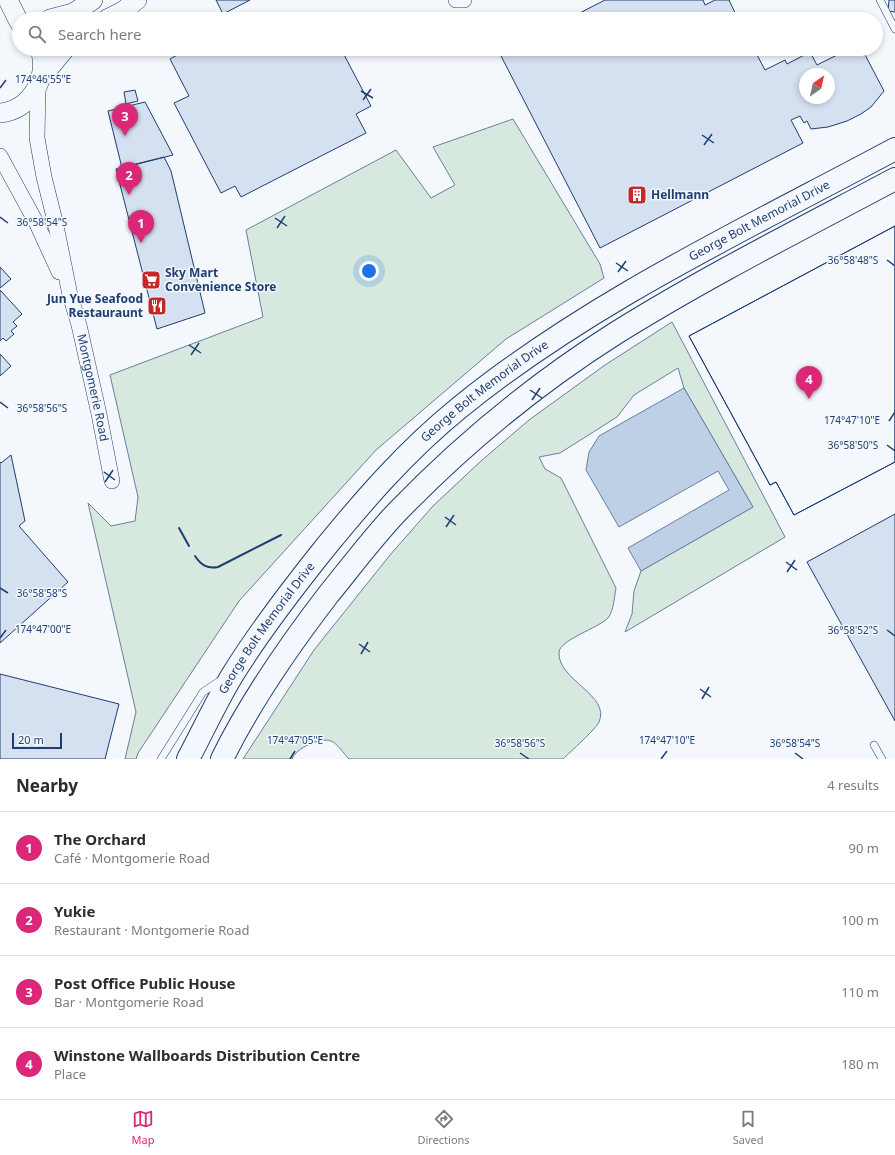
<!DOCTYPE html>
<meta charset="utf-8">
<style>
:root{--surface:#fff;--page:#f2f2f3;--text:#2b2b33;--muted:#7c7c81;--line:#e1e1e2;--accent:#db2777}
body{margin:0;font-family:"Noto Sans",sans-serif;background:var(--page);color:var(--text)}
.compass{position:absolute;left:799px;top:68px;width:36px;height:36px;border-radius:50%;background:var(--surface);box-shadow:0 2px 6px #0003;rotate:34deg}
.scale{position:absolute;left:12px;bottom:10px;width:50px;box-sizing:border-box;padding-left:4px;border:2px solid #1d3f73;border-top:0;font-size:11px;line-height:14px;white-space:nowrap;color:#1d3f73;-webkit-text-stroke:3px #f4f7fb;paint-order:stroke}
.you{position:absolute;left:369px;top:271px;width:14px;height:14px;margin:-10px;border:3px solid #fff;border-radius:50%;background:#1a73e8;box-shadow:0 0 0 6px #1a73e833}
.badge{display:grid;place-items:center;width:26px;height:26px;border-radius:50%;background:var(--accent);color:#fff;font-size:13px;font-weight:700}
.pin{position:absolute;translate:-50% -33px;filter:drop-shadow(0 1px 2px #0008)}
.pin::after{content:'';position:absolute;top:21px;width:14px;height:12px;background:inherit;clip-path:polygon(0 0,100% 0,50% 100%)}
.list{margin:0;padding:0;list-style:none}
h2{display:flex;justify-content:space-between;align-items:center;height:52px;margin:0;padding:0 16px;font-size:17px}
h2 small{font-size:13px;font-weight:400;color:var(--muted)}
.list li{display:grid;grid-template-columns:26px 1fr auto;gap:12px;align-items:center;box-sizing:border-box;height:72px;padding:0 16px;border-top:1px solid var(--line)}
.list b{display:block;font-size:15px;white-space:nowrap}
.list p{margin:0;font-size:13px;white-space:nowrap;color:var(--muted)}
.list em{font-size:13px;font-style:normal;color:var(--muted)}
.icon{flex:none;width:22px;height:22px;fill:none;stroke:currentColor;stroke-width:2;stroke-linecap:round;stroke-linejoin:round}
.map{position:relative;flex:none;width:895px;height:759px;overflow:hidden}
.search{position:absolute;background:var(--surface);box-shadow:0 2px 6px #0003;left:12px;right:12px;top:12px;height:44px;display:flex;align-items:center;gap:10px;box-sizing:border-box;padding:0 14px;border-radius:22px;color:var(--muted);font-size:15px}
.sheet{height:340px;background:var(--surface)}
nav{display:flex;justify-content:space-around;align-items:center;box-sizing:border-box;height:56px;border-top:1px solid var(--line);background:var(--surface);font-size:11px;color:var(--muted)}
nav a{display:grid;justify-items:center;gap:2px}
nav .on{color:var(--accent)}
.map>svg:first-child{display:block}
.green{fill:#d7e8df;stroke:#687fa3}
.water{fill:#bed0e5;stroke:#687fa3}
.building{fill:#d5e0f0;stroke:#1d3f73;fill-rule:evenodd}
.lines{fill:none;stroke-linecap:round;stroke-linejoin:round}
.service-casing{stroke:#1d3f73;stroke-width:8}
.minor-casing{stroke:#1d3f73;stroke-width:16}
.tertiary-casing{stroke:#1d3f73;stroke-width:20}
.motorway-casing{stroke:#1d3f73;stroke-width:24}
.service{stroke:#f4f7fb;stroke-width:7}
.minor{stroke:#f4f7fb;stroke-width:15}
.tertiary{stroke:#f4f7fb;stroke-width:19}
.motorway{stroke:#f4f7fb;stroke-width:22}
.wall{stroke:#1d3f73;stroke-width:2}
.ticks{fill:none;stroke:#1d3f73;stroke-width:1.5}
.labels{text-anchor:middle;stroke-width:3;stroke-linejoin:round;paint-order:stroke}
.poi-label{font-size:12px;font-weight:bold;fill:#1d3f73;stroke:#f4f7fb;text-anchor:start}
.street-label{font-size:12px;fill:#1d3f73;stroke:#f4f7fb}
.ticks-label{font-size:10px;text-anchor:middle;fill:#1d3f73;stroke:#f4f7fb;stroke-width:3;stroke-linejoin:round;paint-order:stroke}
</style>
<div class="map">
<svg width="895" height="759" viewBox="0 0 895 759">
<rect width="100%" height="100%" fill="#f4f7fb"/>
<path class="green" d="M513 119 600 264 604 278 506 339 376 450 239 601 138 753 136 759H125L136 712 88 503 111 526 135 521 138 497 110 375 263 317 246 230 396 150 431 198 455 185 433 147Z
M672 322 785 537 625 632 632 614 634 591 641 571 753 507 684 388 678 368 634 395 617 417 560 453 539 457 545 469 561 478 616 588C614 598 614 610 608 618 598 628 560 640 559 652 557 680 611 695 599 722 596 729 570 752 563 759H349C344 754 337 743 331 741 320 737 296 748 292 759H243L314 650 390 555 433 506 481 461 529 420 605 365Z"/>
<path class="water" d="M684 388 753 507 641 571 628 548 729 490 718 471 619 527 586 470 589 452 599 436Z"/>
<path class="building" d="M216 0H250L223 14Z
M605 0H703L705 5 715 0H729L738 19H568Z
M889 0H895V12L888 11Z
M259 13 262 19H248Z
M188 49H341L371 106 356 114 366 133 241 197 235 186 221 193 174 103 189 96 170 59Z
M510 49H754L765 70 785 60 787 64 810 52 817 65 849 49H862L884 91 871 107 861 114 847 121 828 127 811 129 807 121 804 123 800 116 791 120 803 143 600 248 500 54ZM805 74H829V98H805Z
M135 90 138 101 126 104 124 92Z
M145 102 173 155 122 168 108 111Z
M164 157 171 171 205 313 157 329 116 169Z
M895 226V462L794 515 776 482 770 485 689 336Z
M895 226V462L794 515 776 482 770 485 689 336Z
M0 267 11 279 0 288Z
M0 290 22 314 13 322 17 326 11 331 14 334 6 341 3 338 0 341Z
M0 354 11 366 0 376Z
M11 455 25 521 19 526 68 582 0 643V462L1 463Z
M895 514V721L807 562Z
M0 674 119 704 105 759H0Z"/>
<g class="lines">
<g class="service-casing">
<path id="service" d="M880 0 895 29
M874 745 882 759
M161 759 203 692 221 680"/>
</g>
<g class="minor-casing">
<g id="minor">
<path d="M456 0H464"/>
<path id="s1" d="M38 87 37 138 44 177 55 221 70 295 79 325 99 414 112 481"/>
<path d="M0 156 37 224 59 272"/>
</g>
</g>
<g class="tertiary-casing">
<path id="tertiary" d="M8 0 19 22
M50 19 73 13 93 0
M107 19 123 11 137 0
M41 78 65 49
M0 113C31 110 49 78 40 49"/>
</g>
<g class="motorway-casing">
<g id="motorway">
<path id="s2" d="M188 759C203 731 216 702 233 674 259 632 289 593 320 554 362 502 406 451 459 408 589 302 748 228 895 149"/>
<path d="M222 759C251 700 288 647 328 595 350 568 374 536 398 511 463 444 537 383 616 333 706 277 801 229 895 179"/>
</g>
</g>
<use href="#service" class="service"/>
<use href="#minor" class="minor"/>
<use href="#tertiary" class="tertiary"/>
<use href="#motorway" class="motorway"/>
<path class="wall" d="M179 528 189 546
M195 556C201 565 207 569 218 567L281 535"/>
</g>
<path class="ticks" d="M0 88 6 80M361 91 373 98M363 100 371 89M702 135 714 143M704 145 712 134M0 217 8 223M275 218 287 226M277 228 285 216M887 260 895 266M616 263 628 271M618 272 626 261M189 345 201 353M191 355 199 343M530 390 542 398M532 400 540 388M0 402 8 408M889 421 895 412M887 445 895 451M104 472 115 480M105 482 113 470M445 517 456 525M446 527 454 515M786 562 797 570M787 572 795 560M0 588 8 593M887 630 895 636M0 638 6 630M359 644 370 652M361 654 368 642M700 689 711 697M702 699 709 687M520 753 529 759M795 753 803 759M290 759 295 751M661 759 667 751"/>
<defs>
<g id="building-square" transform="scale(1)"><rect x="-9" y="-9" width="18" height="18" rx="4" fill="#c62828" stroke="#f4f7fb"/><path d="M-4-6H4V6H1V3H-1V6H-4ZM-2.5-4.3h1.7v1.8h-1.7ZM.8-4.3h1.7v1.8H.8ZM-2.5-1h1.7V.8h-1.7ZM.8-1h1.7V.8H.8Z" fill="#fff"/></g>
<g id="supermarket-square" transform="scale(1)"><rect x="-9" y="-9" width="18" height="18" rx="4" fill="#c62828" stroke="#f4f7fb"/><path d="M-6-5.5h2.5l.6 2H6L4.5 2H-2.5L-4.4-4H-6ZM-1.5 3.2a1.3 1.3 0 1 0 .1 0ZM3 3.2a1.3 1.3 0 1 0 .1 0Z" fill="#fff"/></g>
<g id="restaurant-square" transform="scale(1)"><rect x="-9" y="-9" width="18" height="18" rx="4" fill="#c62828" stroke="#f4f7fb"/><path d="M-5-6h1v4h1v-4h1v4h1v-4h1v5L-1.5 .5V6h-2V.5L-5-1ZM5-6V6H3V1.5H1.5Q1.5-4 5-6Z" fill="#fff"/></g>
</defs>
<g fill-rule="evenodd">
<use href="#building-square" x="637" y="195"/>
<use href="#supermarket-square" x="151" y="280"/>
<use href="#restaurant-square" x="157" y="306"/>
</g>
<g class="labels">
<g class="poi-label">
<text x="651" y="199">Hellmann</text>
<text x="165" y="277">Sky Mart<tspan x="165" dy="14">Convenience Store</tspan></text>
<text x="143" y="303" text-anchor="end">Jun Yue Seafood<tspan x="143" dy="14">Restauraunt</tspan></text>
</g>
<g class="street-label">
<text dy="4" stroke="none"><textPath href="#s2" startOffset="801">George Bolt Memorial Drive</textPath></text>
<text dy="4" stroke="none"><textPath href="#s1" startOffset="307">Montgomerie Road</textPath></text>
<text dy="4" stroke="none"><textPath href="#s2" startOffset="477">George Bolt Memorial Drive</textPath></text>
<text dy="4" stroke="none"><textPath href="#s2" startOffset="153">George Bolt Memorial Drive</textPath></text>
</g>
</g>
<g class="ticks-label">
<text x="43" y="83">174°46'55"E</text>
<text x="42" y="226">36°58'54"S</text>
<text x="853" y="264">36°58'48"S</text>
<text x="42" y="412">36°58'56"S</text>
<text x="852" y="424">174°47'10"E</text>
<text x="853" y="449">36°58'50"S</text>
<text x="42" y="597">36°58'58"S</text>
<text x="43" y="633">174°47'00"E</text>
<text x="853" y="634">36°58'52"S</text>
<text x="295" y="744">174°47'05"E</text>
<text x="667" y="744">174°47'10"E</text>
<text x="520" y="747">36°58'56"S</text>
<text x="795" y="747">36°58'54"S</text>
</g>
</svg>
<svg class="compass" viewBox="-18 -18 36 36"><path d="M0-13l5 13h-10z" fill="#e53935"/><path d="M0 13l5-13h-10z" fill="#7c7c81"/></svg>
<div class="scale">20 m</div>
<div class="you"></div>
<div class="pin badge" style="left:141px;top:243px">1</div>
<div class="pin badge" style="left:129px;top:195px">2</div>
<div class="pin badge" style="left:125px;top:136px">3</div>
<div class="pin badge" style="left:809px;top:399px">4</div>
<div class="search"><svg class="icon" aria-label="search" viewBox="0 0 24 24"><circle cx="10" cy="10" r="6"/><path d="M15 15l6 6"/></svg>Search here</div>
</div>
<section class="sheet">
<h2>Nearby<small>4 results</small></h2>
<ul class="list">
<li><span class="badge">1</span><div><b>The Orchard</b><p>Café · Montgomerie Road</p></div><em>90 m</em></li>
<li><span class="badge">2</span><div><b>Yukie</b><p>Restaurant · Montgomerie Road</p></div><em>100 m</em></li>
<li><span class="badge">3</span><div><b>Post Office Public House</b><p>Bar · Montgomerie Road</p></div><em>110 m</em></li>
<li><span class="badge">4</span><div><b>Winstone Wallboards Distribution Centre</b><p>Place</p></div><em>180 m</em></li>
</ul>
</section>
<nav>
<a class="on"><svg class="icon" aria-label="map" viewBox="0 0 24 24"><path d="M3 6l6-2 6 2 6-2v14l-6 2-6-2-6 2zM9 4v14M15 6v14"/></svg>Map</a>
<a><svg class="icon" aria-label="directions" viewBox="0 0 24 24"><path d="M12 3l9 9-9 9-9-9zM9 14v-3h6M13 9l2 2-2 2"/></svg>Directions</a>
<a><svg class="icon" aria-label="saved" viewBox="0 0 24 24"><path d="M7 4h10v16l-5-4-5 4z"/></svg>Saved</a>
</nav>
